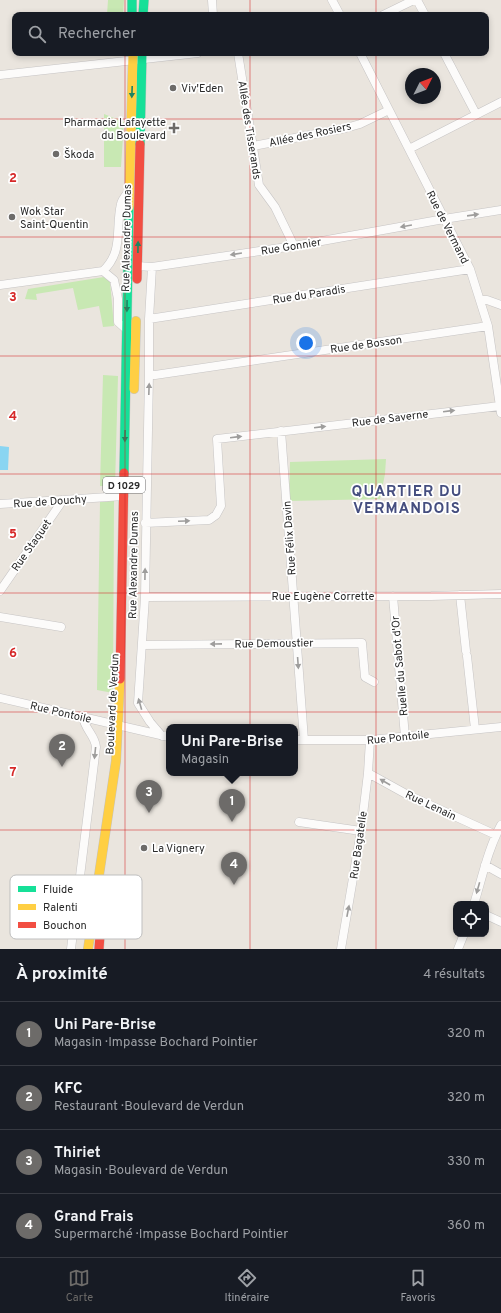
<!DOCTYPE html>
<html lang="fr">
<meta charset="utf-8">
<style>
:root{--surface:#171b24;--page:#242831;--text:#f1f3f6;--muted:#9ea1a6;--line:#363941;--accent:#6d6b69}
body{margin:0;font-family:Overpass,sans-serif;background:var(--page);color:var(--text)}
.controls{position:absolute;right:12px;bottom:12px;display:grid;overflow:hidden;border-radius:8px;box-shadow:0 2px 6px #0003}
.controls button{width:36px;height:36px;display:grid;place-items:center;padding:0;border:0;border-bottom:1px solid var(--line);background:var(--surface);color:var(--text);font:20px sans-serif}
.compass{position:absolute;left:405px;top:68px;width:36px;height:36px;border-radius:50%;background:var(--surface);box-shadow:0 2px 6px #0003;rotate:48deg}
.you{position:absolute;left:306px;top:343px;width:14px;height:14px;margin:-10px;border:3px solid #fff;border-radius:50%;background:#1a73e8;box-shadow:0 0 0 6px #1a73e833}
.badge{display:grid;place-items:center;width:26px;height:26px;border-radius:50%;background:var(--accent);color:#fff;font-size:13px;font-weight:700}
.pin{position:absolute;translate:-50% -33px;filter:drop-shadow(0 1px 2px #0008)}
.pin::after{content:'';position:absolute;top:21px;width:14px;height:12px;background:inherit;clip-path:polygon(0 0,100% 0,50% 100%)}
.popup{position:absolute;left:166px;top:724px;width:132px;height:52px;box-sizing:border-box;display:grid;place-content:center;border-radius:8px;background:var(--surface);filter:drop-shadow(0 1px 3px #0005);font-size:13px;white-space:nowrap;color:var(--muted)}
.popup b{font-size:15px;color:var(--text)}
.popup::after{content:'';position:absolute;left:50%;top:100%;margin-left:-8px;border:8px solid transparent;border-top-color:var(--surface)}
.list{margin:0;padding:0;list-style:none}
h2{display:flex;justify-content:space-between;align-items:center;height:52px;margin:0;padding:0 16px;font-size:17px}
h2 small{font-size:13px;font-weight:400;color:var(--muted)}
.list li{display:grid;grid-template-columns:26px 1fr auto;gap:12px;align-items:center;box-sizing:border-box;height:64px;padding:0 16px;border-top:1px solid var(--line)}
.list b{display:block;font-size:15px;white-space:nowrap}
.list p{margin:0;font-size:13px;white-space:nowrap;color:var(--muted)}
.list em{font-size:13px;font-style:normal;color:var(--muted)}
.icon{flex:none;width:22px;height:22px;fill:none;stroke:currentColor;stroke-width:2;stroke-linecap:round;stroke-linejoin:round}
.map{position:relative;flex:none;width:501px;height:949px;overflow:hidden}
.search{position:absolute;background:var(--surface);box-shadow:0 2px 6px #0003;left:12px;right:12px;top:12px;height:44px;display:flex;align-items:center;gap:10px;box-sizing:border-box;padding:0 14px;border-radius:8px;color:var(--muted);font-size:15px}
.sheet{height:308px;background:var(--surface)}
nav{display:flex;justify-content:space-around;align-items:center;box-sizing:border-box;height:56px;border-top:1px solid var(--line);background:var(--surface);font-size:11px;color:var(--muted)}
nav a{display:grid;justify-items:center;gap:2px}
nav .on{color:var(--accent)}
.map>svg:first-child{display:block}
.green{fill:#c8e8b3}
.water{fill:#8ad5f2}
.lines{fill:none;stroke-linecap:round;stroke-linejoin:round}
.street-casing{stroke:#c6c4c4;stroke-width:9}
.fast-casing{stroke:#c5c3c0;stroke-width:10}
.slow-casing{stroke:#c5c3c0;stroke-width:10}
.jam-casing{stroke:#c5c3c0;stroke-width:10}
.street{stroke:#fcfbfa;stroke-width:8}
.fast{stroke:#16e098;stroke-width:9}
.slow{stroke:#ffcf43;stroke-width:9}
.jam{stroke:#f24e42;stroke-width:9}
.oneway{fill:#208561}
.oneway2{fill:#9e9d9c}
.grid{fill:none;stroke:#d62828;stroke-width:1;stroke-opacity:0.55}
.poi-dot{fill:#6d6b69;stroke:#fff;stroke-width:1.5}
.labels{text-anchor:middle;stroke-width:3.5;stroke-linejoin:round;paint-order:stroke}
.shield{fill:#fff;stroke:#6a6a6a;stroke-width:1}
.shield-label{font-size:10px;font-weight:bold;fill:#2a2a2a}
.poi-label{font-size:11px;fill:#2a2a2a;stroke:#fff;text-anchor:start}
.street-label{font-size:11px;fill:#2a2a2a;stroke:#fff}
.district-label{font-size:15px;font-weight:bold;letter-spacing:1px;fill:#454e7f;stroke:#fff}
.key{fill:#fff;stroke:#bfbfbf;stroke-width:1}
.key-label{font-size:11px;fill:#2a2a2a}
.grid-label{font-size:13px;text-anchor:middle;font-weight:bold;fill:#d62828;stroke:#fff;stroke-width:3.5;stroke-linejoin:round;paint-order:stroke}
</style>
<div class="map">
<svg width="501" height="949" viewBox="0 0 501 949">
<rect width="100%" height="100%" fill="#eae5de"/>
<path class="green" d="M108 0H124L123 15H107Z
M104 114 124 122 121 167H104Z
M104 277 110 282 114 326 103 327 99 306 78 310 73 288 36 294 37 300 25 299 28 289Z
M103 375 118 376 115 486H100Z
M386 459 385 474 380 499 289 501 290 462Z
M114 501 113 693 97 690 100 502Z"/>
<path class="water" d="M0 446 9 447 8 470H0Z"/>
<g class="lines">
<g class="street-casing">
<path id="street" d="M212 0 213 15
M332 0 340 15
M417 0 425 15
M383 15 414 0
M238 53 259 185 275 207 294 246
M360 53 470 269 488 326 501 413
M444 53 476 114
M0 75 198 53
M253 146 346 128 360 124 389 110
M409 149 501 102
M137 266 152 267 294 246 444 219 501 210
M152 267 149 319V374L145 597 138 703 150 722 162 736
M103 271C124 251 115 229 121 204 122 199 126 195 129 191
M103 271 114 280 118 299V322L127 330
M0 285 103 271
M480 300H487L501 305
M149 319 470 269
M149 374 155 375 488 326
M281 431 304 740
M0 504 124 496
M145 523 209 520 216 515 221 506 217 439 500 406
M0 591 63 500
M460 595 466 651
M393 596 405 737
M145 597 431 596 501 594
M0 617 61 627
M142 645 362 643 365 677 374 682
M467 656 475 729
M0 698 169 737
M295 740H370L501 727
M368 773 406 794 496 835
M299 822 361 831
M485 865 501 874
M474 904C482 878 488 849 501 825
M486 915 501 922
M71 949 96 747C95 735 85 730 83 717
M341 949 361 831 368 773 370 740
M458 949 464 934"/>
</g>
<g class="fast-casing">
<path id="fast" d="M132 0V15
M143 15 144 0
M140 144 142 53
M124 473 129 207"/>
</g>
<g class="slow-casing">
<path id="slow" d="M129 207 133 53
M134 389 136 321
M88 949 116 761 120 679"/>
</g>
<g class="jam-casing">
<path id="jam" d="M137 279 140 144
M120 679 124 473
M99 949 101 921"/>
</g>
<use href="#street" class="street"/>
<use href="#fast" class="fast"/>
<use href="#slow" class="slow"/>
<use href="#jam" class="jam"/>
</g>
<defs><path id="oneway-solid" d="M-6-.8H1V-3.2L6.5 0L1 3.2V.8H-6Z"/></defs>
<g class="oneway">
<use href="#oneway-solid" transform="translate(132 92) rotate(92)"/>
<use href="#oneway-solid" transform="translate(138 247) rotate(-89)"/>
<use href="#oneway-solid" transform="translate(127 306) rotate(91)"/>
<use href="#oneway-solid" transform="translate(125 436) rotate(91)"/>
</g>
<g class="oneway2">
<use href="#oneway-solid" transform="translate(473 215) rotate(-8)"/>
<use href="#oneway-solid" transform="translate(406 226) rotate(170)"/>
<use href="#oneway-solid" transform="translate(236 254) rotate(171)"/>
<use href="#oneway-solid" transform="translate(149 389) rotate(-88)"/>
<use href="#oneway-solid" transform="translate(449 411) rotate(-7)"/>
<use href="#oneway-solid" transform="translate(320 427) rotate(-7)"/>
<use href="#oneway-solid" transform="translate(236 437) rotate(-7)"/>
<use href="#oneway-solid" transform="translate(184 521) rotate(-3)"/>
<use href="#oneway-solid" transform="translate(145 574) rotate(-89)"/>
<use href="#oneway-solid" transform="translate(216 644) rotate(179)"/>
<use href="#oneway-solid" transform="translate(298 663) rotate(86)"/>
<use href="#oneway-solid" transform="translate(140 704) rotate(-106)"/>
<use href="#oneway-solid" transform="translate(95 753) rotate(96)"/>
<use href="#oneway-solid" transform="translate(385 782) rotate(-150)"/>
<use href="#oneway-solid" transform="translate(478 888) rotate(106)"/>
<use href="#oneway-solid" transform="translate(348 911) rotate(-79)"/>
</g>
<path class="grid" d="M125 0V15M250 0V15M376 0V15M125 53V949M250 53V949M376 53V949M0 119H501M0 237H501M0 356H501M0 474H501M0 593H501M0 712H501M0 830H501"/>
<g class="poi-dot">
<circle cx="173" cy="88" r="4"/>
<path d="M172 122h4v4h4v4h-4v4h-4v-4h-4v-4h4z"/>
<circle cx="56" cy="154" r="4"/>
<circle cx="12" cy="217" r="4"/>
<circle cx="144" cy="848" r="4"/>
</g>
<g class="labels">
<rect class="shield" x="103" y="477" width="42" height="16" rx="3"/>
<g class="shield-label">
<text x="124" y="489">D 1029</text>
</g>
<g class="poi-label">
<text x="181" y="92">Viv'Eden</text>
<text x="166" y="126" text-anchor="end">Pharmacie Lafayette<tspan x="166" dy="13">du Boulevard</tspan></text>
<text x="64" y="158">Škoda</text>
<text x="20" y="215">Wok Star<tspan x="20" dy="13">Saint-Quentin</tspan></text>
<text x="152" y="852">La Vignery</text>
</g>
<g class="street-label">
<text transform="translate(250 130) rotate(81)" y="4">Allée des Tisserands</text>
<text transform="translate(310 134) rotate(-12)" y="4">Allée des Rosiers</text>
<text transform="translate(448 227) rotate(63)" y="4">Rue de Vermand</text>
<text transform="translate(126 238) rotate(-89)" y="4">Rue Alexandre Dumas</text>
<text transform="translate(291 246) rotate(-9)" y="4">Rue Gonnier</text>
<text transform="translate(309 294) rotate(-9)" y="4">Rue du Paradis</text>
<text transform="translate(366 344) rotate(-8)" y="4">Rue de Bosson</text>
<text transform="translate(390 418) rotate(-7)" y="4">Rue de Saverne</text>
<text transform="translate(50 501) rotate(-4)" y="4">Rue de Douchy</text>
<text transform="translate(289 538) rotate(-94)" y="4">Rue Félix Davin</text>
<text transform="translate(31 545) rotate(-55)" y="4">Rue Staquet</text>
<text transform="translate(133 565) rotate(-89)" y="4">Rue Alexandre Dumas</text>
<text x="323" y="600">Rue Eugène Corrette</text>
<text transform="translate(274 643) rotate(-1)" y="4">Rue Demoustier</text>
<text transform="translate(399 666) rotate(-95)" y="4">Ruelle du Sabot d'Or</text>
<text transform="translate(112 704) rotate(-87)" y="4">Boulevard de Verdun</text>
<text transform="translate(61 712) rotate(13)" y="4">Rue Pontoile</text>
<text transform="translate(398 737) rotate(-6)" y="4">Rue Pontoile</text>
<text transform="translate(431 805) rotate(25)" y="4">Rue Lenain</text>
<text transform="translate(358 845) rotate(-82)" y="4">Rue Bagatelle</text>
</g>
<g class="district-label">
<text x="407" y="496">QUARTIER DU<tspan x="407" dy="17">VERMANDOIS</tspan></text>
</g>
</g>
<rect x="10" y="875" width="132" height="64" rx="6" class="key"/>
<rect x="18" y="886" width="18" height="6" fill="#16e098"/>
<rect x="18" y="904" width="18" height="6" fill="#ffcf43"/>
<rect x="18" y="922" width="18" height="6" fill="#f24e42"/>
<g class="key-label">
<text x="43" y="893">Fluide</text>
<text x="43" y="911">Ralenti</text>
<text x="43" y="929">Bouchon</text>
</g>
<g class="grid-label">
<text x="13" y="182">2</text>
<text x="13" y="301">3</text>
<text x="13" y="420">4</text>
<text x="13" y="538">5</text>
<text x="13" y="657">6</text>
<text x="13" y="776">7</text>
</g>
</svg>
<div class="controls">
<button><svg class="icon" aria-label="locate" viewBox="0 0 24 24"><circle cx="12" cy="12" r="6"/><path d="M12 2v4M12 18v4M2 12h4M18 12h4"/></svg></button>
</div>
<svg class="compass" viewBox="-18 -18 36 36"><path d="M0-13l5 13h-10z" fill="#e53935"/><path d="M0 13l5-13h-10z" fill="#9ea1a6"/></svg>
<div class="you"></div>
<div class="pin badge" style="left:232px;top:822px">1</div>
<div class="popup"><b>Uni Pare-Brise</b>Magasin</div>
<div class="pin badge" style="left:62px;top:767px">2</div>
<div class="pin badge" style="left:149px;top:813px">3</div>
<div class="pin badge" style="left:234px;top:885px">4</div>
<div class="search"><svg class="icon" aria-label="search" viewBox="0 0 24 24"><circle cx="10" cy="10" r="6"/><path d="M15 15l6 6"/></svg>Rechercher</div>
</div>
<section class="sheet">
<h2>À proximité<small>4 résultats</small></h2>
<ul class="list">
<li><span class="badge">1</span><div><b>Uni Pare-Brise</b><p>Magasin · Impasse Bochard Pointier</p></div><em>320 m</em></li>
<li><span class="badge">2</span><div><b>KFC</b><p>Restaurant · Boulevard de Verdun</p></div><em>320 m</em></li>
<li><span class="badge">3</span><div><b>Thiriet</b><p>Magasin · Boulevard de Verdun</p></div><em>330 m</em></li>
<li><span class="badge">4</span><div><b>Grand Frais</b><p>Supermarché · Impasse Bochard Pointier</p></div><em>360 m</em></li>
</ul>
</section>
<nav>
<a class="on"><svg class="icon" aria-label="map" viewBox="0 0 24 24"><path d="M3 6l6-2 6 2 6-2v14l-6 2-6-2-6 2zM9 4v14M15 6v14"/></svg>Carte</a>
<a><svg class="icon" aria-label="directions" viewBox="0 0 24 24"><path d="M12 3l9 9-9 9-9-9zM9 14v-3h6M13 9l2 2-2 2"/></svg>Itinéraire</a>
<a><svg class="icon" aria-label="saved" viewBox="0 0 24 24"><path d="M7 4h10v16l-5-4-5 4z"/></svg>Favoris</a>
</nav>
